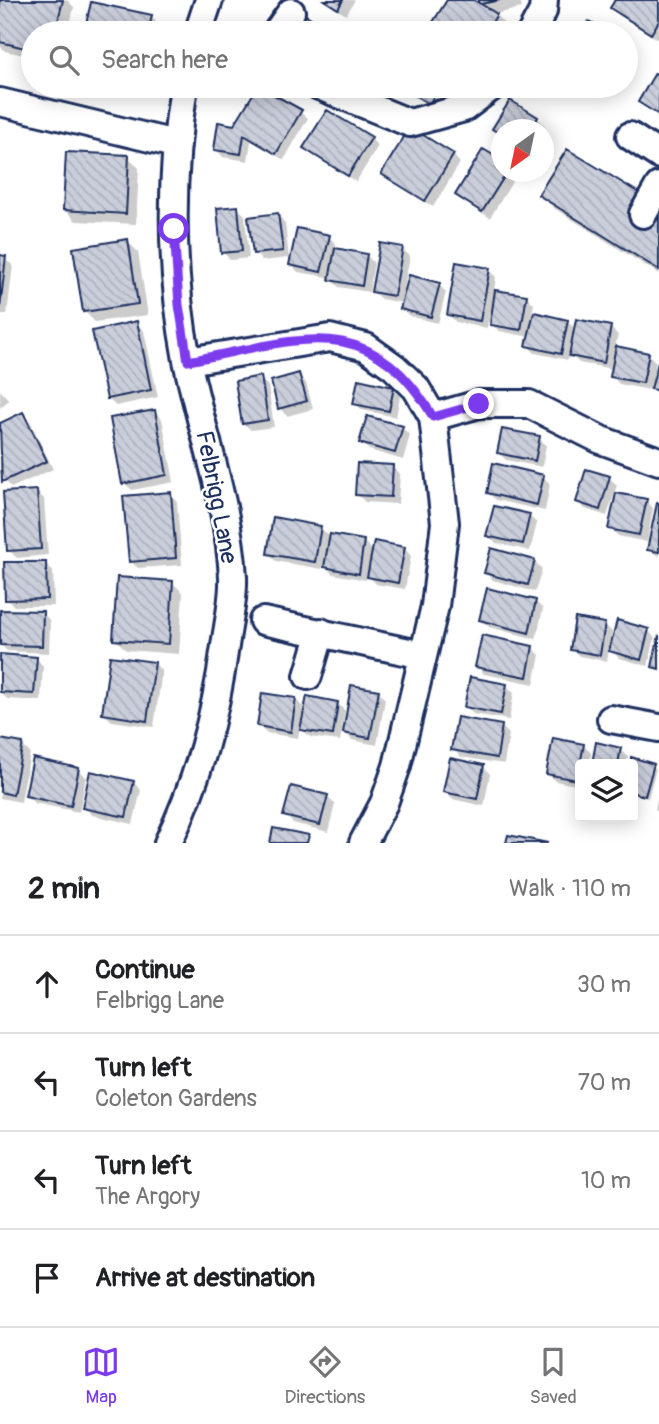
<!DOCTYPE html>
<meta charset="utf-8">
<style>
:root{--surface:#fff;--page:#f2f2f2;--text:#202124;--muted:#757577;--line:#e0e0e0;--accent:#7c3aed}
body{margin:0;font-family:Pangolin,sans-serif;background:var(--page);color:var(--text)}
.controls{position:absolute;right:21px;bottom:21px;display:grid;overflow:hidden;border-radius:7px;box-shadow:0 4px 18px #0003}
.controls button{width:63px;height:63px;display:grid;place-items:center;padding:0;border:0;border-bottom:2px solid var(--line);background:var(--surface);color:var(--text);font:35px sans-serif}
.compass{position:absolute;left:491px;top:119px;width:63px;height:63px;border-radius:50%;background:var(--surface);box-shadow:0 4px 18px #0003;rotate:213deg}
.stop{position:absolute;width:21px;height:21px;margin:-16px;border:5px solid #7c3aed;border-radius:50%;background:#fff}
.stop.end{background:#7c3aed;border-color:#fff;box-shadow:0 2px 7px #0008}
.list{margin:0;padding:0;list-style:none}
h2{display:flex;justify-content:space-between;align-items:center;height:91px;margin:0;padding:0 28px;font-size:30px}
h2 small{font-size:23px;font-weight:400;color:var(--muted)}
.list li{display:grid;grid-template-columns:46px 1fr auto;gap:21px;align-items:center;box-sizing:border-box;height:98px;padding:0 28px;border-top:2px solid var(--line)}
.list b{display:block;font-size:26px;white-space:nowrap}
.list p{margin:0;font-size:23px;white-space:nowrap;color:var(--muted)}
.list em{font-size:23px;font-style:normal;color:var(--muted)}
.icon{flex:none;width:38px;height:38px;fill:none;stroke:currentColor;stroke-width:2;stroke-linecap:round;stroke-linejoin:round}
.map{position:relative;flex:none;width:659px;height:843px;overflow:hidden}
.search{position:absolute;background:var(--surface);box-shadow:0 4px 18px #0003;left:21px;right:21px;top:21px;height:77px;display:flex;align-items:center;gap:18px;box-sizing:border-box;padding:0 24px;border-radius:38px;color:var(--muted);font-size:26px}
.sheet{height:483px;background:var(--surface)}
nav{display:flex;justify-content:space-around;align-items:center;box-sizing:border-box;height:98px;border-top:2px solid var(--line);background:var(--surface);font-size:19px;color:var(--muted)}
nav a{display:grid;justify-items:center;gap:4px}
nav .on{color:var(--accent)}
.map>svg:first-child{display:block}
.shadow{fill:#0003}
.building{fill:url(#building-back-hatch);stroke:#1b2f5e;stroke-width:2}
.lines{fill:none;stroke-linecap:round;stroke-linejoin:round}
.minor-casing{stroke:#1b2f5e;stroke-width:32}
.minor{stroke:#fff;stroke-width:26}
.route{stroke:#7c3aed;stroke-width:9}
.labels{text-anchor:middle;stroke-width:5;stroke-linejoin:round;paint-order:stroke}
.street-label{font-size:24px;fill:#1b2f5e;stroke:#fff}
</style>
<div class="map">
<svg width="659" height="843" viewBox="0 0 659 843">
<defs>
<pattern id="building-back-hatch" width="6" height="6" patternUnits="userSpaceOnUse" patternTransform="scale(1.75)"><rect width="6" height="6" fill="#caceda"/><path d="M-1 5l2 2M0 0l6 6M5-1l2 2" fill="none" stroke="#adb1be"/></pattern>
</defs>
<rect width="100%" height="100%" fill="#fff"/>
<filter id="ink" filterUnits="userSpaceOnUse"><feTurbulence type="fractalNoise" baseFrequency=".0143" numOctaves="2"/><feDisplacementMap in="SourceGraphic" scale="14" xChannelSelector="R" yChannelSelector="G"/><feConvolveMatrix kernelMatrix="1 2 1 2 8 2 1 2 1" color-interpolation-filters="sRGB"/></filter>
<g filter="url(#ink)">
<path class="shadow" d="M2 0H67L74 7 68 33H33V57L5 51 0 46Z
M322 0H355L346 15Z
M449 0H471L482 7 481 0H520L522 8 495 14 507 27 503 33H447L435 22Z
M617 0 659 1V40L619 15 612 8Z
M92 4 151 17 162 28 161 33H86Z
M626 46 635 55 626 70Z
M259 86 308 118 284 160 251 141 248 161 223 157 216 149 235 126Z
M400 86H452L437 110Z
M596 86H616L610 94Z
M537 118 545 126 542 130H502V136L494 129Z
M371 139 378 146 356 182 305 148Z
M453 155 460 163 433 207 383 174Z
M128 157 139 168 136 224 76 221 65 210Z
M502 172 517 174 490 218 457 195Z
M540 195 659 207V274L554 208Z
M237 208 245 215 249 258 230 260 223 252Z
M278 215 285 223 289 258 262 261 255 253Z
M329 237 336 244 335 250 367 256 374 263 369 292 339 287 328 277 298 272 291 264Z
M127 241 138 252 148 315 95 322 84 311Z
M402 249 410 256 404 288 439 285 446 292 438 323 409 316 402 308 403 303 381 299 373 292Z
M0 257 13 265 7 315 0 314Z
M489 270 496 277 494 291 526 296 534 304 532 314 568 322 576 330 610 327 618 335 615 348 648 354 656 362 653 379H655L659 366V395L651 387 650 390 619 384 612 376 613 369 579 363 570 354 568 360 535 353 528 346 530 337 499 331 488 321 487 328 456 322 449 315Z
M136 323 144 331 158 397 116 406 108 399Z
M299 375 306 383 313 409 287 416 280 408Z
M260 378 268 386 274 427 251 430 243 423Z
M393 388 400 396 396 417 362 410 355 403Z
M0 390 9 400 0 408Z
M155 412 162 419 174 482 132 490 124 483Z
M23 414 30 421 53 469 11 488 0 473V424Z
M402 428 410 435 403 460 369 450 361 443Z
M539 438 546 445 542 467 506 460 499 453Z
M393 467 400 474 398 504 365 502 357 494Z
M543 476 550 484 545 511 496 500 489 493Z
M609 478 617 485 607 516 585 509 578 502Z
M36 491 44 499 48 555 17 558 9 550Z
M170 494 177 502 182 565 138 568 130 561Z
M646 501 653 508 647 542 618 536 610 528Z
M659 505V557L649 549Z
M529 516 537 523 530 551 496 543 488 535Z
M320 527 331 538 364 542 374 552 404 548 411 556 405 589 376 584 367 574 366 580 333 574 323 564 322 569 276 561 269 554Z
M534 561 542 569 535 592 493 580 486 573Z
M46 564 53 571 54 606H14L7 599Z
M172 582 183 593 179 654 126 650 115 639Z
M536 602 543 609 536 639 489 627 481 620Z
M43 613 50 621 49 653 7 651 0 644Z
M604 624 612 632 607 661 579 656 572 649Z
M648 630 655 638 648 666 619 658 610 649Z
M532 647 540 655 534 684 484 674 477 666Z
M36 658 43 666 41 701 7 699 0 691Z
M155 664 162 671 154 727 112 721 104 714Z
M507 686 514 693 509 720 473 714 466 706Z
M378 691 385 699 377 745 352 740 342 730 340 741 310 737 300 727 298 738 266 733 258 725 296 700 303 707 301 720H304L337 703 345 711 342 727H346Z
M501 726 509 734 504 764 461 757 453 749Z
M0 741 22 745 30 753 21 802 0 798Z
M598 744 620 750 628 757 626 764H594Z
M583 745 591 753 589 764H580V786L555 781 548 773Z
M632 759 656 769 648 798 633 794Z
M483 766 490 774 484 806 452 799 445 792Z
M78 770 86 777 79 812 34 803 27 795Z
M133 782 141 790 133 824 92 815 84 807Z
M659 793V813L655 809Z
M327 797 335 804 328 832 293 823 285 815Z"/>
<path class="building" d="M0 0H63L55 33H33V50L0 42Z
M324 0H343L338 9Z
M447 0H474L479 3V0H500L481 4 497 14 486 33H451L433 22Z
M615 0H659V21L651 34 610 8Z
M91 2 152 15 148 33H84Z
M306 15 336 33H295Z
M589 21 608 33H581Z
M655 73 659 75V115L638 102Z
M258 86 302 110 276 154 244 135 241 154 214 150 218 122 234 125Z
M399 86H440L429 104Z
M510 100 538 117 531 130H502V135L492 129Z
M327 110 372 137 348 176 303 148Z
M410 127 454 154 425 201 381 174Z
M483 149 502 160V172H507L482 212 455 195Z
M567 149 659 205V270L538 195Z
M66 152 129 155 126 214 63 210Z
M238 206 242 251 221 253 217 208Z
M278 213 283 251 253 254 248 217Z
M297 228 330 235 321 272 289 265Z
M128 239 138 304 83 312 73 248Z
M380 243 403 247 394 296 371 292Z
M335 248 367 254 362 286 329 280Z
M0 255 6 256 0 309Z
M456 262 490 268 480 321 447 315Z
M409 275 440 283 431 317 400 309Z
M495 290 527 295 521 330 490 325Z
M534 312 568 320 561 354 526 346Z
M576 319 611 326 604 363 569 356Z
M137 321 151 390 107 399 92 331Z
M616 346 649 353 643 383 610 377Z
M659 359V391L651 389Z
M299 373 307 401 278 409 271 381Z
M261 376 268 420 242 424 235 381Z
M358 379 394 387 389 411 353 404Z
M155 410 167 475 122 484 110 418Z
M23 412 47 461 2 482 0 423Z
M367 416 403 426 395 453 359 443Z
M502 429 540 436 535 461 497 453Z
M357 463 393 465 391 497 355 495Z
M493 463 544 475 537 505 487 493Z
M586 469 610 476 600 510 576 502Z
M37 490 41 549 7 551 3 492Z
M171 492 176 558 129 562 123 496Z
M616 493 647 499 639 535 608 529Z
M657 503H659V552L647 550Z
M494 506 530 514 523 544 486 536Z
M273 517 321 526 315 562 267 554Z
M330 534 364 540 359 574 324 567Z
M374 541 405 547 398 583 367 577Z
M491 548 535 560 528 585 484 573Z
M4 562H46L47 599 5 600Z
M117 577 173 581 169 644 113 640Z
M487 588 536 600 529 633 479 620Z
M0 610 43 611 42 646 0 645Z
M575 618 605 623 600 655 570 650Z
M617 620 649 629 641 660 609 651Z
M482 635 533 646 527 677 475 667Z
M659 635V669L652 667Z
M0 654 37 657 34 694 0 692Z
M110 656 155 662 147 721 102 714Z
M470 677 507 684 501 714 464 707Z
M351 685 379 690 370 738 343 733Z
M262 693 296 698 291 732 257 726Z
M307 696 338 702 333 735 300 730Z
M457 717 502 725 497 758 451 750Z
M553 738 584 744 577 780 546 774Z
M0 739 23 743 13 795 0 792Z
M596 742 621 748 618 764H592Z
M631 757 654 764 645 796 633 793Z
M33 758 79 768 71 806 25 796Z
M450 758 484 765 477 799 443 792Z
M90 771 134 781 126 817 82 808Z
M291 786 328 795 320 825 283 816Z
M273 828 309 835 307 843H270Z
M508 835 548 843H506Z"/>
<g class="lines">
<g class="minor-casing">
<path id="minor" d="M198 33 209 0
M276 33 291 12
M531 33 543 11 544 0
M319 86 410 123 464 108 493 86
M0 102 175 144
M630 136 659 155
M643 214 659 186
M188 361 330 338 366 347 394 367 416 388 433 417 445 523 435 606 397 766 384 803 363 843
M433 417 479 404H529L601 440 659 461
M263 621 423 655
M308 676 321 632
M611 719 659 728
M168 843C199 777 215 718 225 646 228 624 234 599 233 577 229 505 201 430 187 360 170 270 170 176 184 86"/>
</g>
<use href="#minor" class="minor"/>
</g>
</g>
<g class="lines" filter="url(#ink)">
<path class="route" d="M174 229 179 305 188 361C295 342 367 305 433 417L479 404"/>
</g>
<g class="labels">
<g class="street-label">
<text transform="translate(217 497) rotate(79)" y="8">Felbrigg Lane</text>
</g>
</g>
</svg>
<div class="controls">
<button><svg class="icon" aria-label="layers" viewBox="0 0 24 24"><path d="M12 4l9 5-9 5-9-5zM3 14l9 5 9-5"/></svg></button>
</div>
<svg class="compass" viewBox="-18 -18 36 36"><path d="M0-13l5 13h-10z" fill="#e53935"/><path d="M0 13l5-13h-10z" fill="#757577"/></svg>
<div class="stop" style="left:174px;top:229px"></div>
<div class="stop end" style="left:479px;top:404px"></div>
<div class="search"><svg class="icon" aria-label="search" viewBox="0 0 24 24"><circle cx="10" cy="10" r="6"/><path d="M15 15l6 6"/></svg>Search here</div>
</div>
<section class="sheet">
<h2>2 min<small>Walk · 110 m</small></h2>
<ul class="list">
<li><svg class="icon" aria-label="ahead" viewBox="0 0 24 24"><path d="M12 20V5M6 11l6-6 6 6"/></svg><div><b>Continue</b><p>Felbrigg Lane</p></div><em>30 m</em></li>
<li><svg class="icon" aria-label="left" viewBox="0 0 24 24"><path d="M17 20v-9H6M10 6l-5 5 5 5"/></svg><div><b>Turn left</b><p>Coleton Gardens</p></div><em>70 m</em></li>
<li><svg class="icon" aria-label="left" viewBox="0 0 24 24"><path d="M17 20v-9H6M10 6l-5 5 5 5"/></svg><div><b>Turn left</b><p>The Argory</p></div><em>10 m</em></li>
<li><svg class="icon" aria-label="arrive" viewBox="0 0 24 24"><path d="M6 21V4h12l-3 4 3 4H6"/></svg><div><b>Arrive at destination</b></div></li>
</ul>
</section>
<nav>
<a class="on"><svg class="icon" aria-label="map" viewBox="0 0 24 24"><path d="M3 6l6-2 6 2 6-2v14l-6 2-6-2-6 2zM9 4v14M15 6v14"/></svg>Map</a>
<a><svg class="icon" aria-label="directions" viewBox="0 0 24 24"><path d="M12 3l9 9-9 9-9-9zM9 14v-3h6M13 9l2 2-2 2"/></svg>Directions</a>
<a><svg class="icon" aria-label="saved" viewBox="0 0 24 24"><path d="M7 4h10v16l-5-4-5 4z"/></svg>Saved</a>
</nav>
